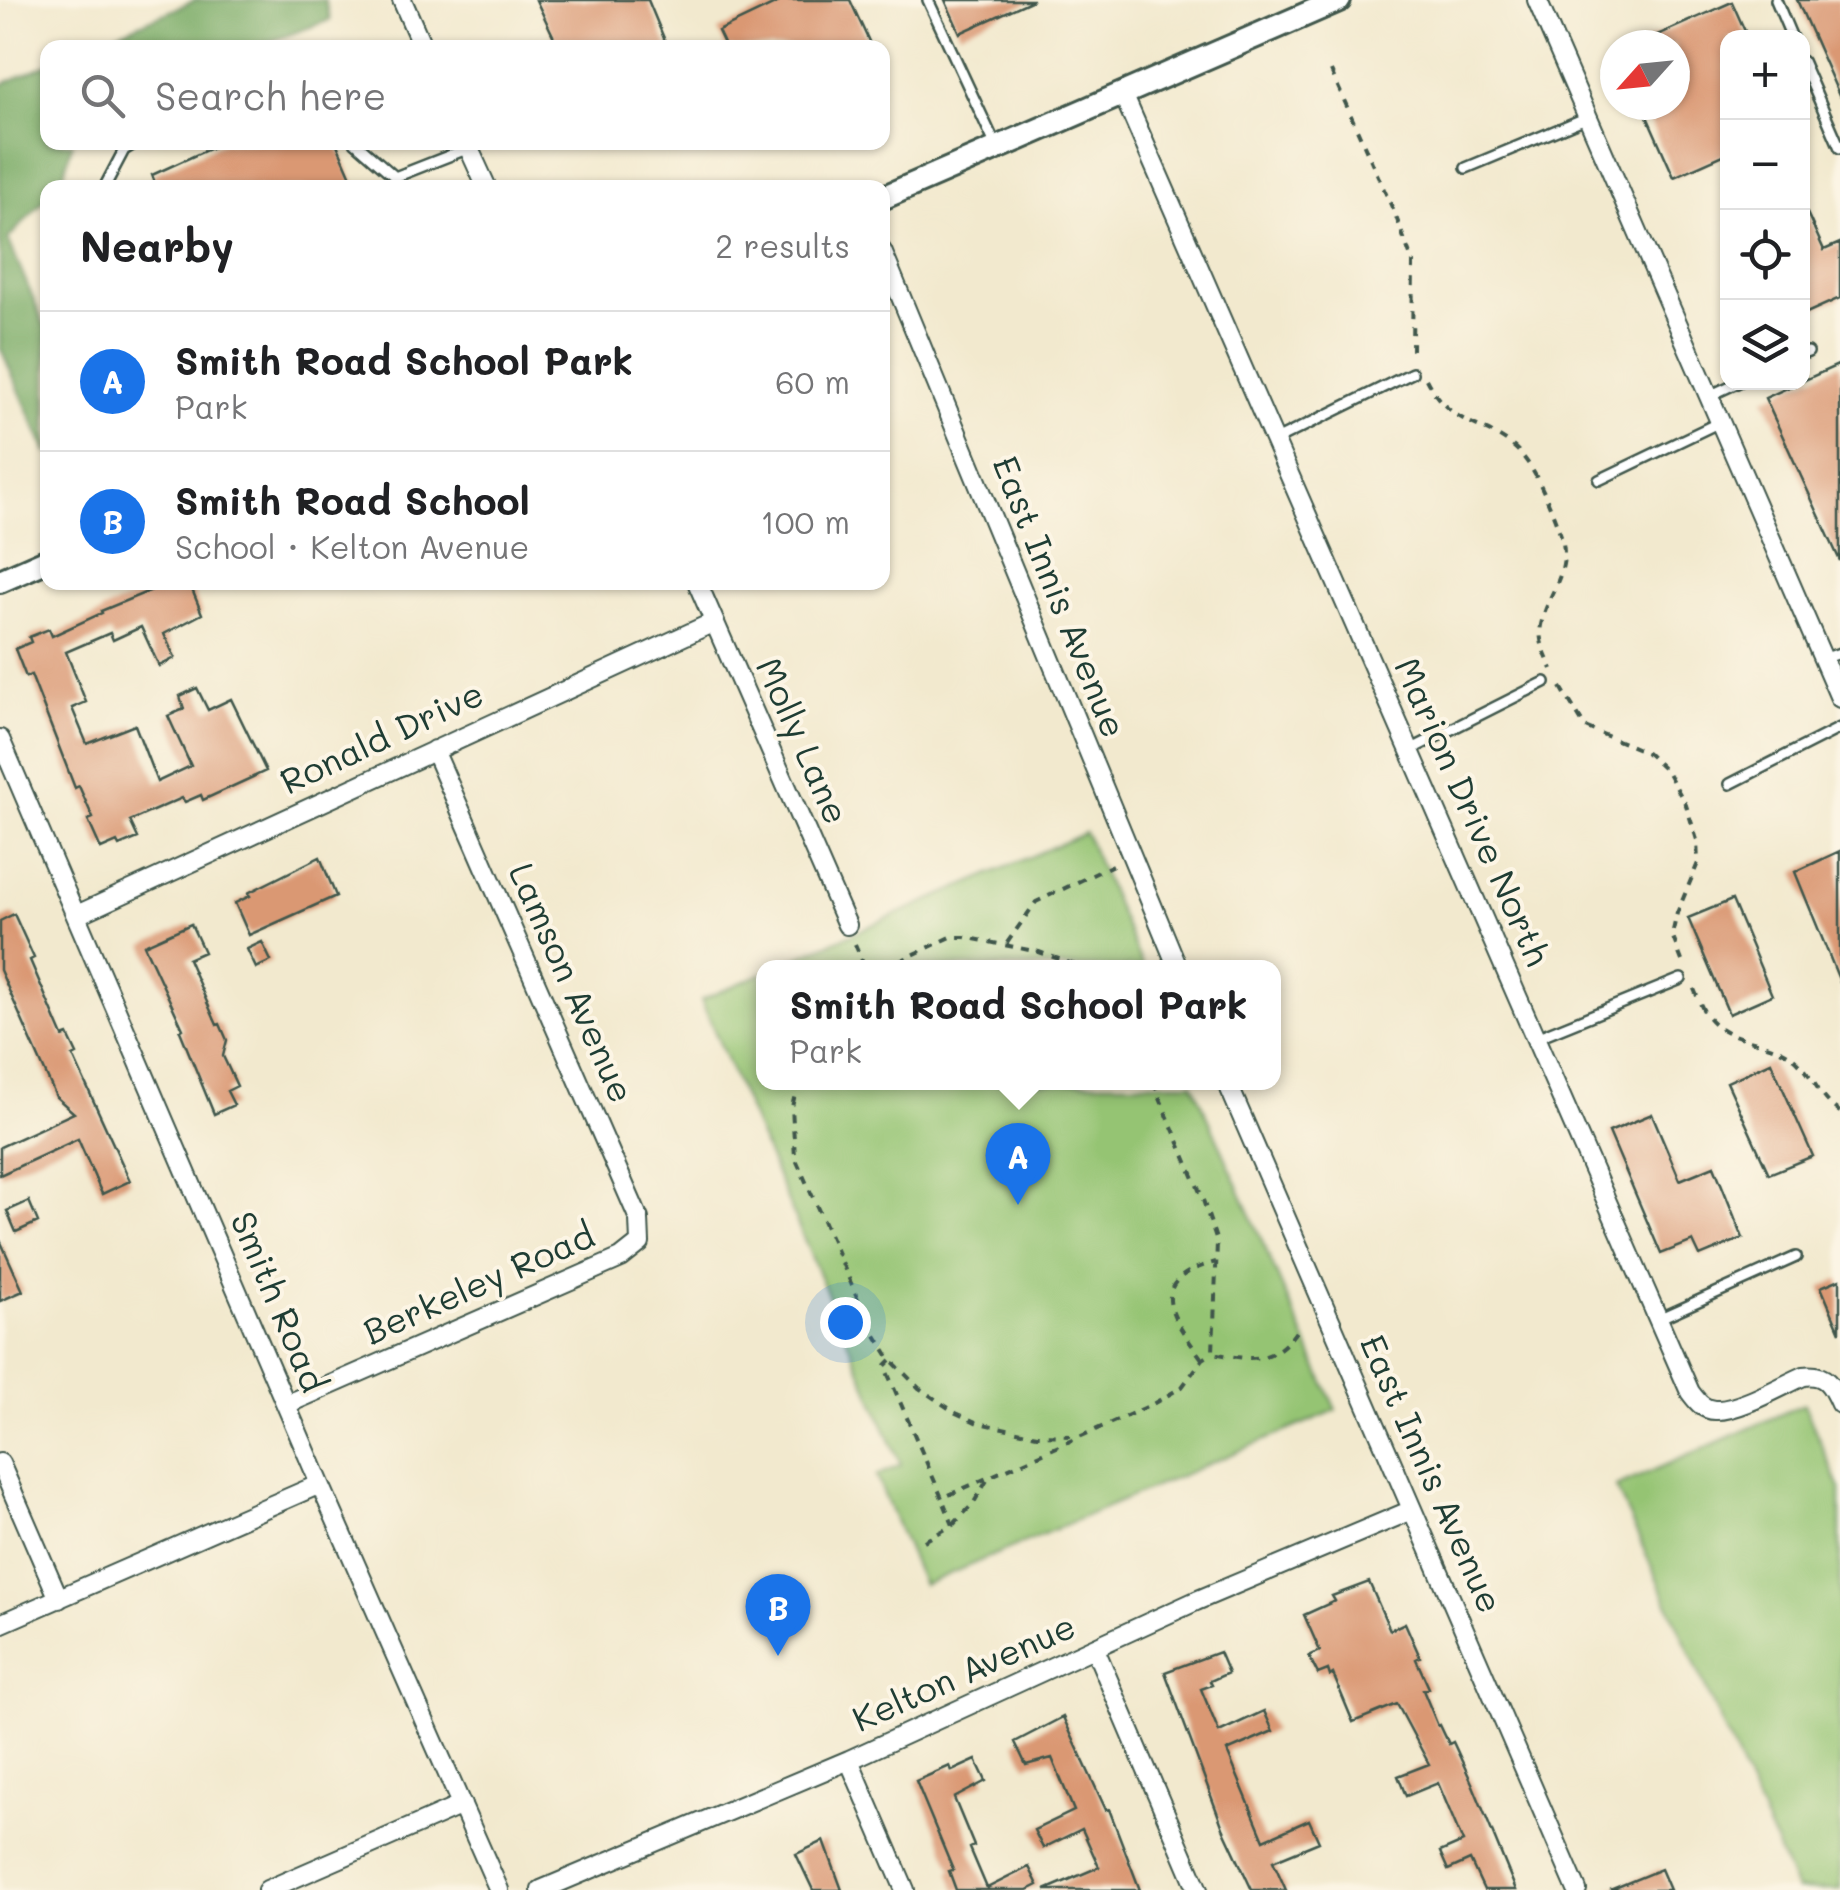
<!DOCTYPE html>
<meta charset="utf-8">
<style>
:root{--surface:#fff;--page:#f6f6f6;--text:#202124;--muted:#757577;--line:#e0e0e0;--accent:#1a73e8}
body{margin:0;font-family:Mali,sans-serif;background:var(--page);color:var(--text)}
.controls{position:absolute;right:30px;top:30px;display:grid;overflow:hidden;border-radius:20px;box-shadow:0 2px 8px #0004}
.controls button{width:90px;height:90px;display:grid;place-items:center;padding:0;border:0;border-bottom:2px solid var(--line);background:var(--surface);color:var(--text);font:50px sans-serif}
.compass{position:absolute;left:1600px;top:30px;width:90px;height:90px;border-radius:50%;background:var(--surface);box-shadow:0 2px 8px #0004;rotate:243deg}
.you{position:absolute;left:845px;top:1322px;width:35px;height:35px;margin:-25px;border:8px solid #fff;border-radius:50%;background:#1a73e8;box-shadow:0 0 0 15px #1a73e833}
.badge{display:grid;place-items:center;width:65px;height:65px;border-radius:50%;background:var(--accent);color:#fff;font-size:32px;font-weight:700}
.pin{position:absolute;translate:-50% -82px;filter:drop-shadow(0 2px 5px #0008)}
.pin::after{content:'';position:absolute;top:52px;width:35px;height:30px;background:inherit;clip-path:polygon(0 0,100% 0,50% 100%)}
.popup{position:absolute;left:756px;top:960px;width:525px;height:130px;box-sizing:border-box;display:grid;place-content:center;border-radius:20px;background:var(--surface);filter:drop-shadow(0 2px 8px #0005);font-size:32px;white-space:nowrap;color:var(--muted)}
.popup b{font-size:38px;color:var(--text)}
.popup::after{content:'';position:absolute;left:50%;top:100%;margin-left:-20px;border:20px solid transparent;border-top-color:var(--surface)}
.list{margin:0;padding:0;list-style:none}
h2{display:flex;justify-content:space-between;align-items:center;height:130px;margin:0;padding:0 40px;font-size:42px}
h2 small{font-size:32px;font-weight:400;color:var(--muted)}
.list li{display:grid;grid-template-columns:65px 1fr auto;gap:30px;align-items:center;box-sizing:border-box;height:140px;padding:0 40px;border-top:2px solid var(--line)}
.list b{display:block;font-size:38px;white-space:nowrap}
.list p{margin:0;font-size:32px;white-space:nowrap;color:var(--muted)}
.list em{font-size:32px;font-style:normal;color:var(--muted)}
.icon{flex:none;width:55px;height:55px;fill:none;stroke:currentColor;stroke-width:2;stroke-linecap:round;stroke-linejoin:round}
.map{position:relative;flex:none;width:1840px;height:1890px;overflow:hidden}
.search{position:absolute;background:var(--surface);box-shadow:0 2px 8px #0004;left:40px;top:40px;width:850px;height:110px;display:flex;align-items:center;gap:25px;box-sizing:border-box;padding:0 35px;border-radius:20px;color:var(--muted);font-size:38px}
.panel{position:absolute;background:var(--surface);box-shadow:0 2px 8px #0004;left:40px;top:180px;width:850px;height:410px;border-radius:20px}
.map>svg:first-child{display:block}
.green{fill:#95c473;stroke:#5a8054;stroke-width:2.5}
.forest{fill:#78aa65;stroke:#4c744c;stroke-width:2.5}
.building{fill:#da9873}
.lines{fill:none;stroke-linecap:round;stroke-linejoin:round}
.service-casing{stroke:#3f574b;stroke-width:14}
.minor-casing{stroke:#3f574b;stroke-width:22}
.tertiary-casing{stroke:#3f574b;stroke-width:28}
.path{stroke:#3f574b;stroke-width:4;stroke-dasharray:8 8;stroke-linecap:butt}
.service{stroke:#fff;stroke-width:9}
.minor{stroke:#fff;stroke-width:18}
.tertiary{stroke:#fff;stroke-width:22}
.labels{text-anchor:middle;stroke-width:8;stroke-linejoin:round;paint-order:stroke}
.street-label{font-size:35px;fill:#1f3d34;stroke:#fcf5e5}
</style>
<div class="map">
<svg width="1840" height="1890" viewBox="0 0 1840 1890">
<rect width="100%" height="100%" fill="#fcf5e5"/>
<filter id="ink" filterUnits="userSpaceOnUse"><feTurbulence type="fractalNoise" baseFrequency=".01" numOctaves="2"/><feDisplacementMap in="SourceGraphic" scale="20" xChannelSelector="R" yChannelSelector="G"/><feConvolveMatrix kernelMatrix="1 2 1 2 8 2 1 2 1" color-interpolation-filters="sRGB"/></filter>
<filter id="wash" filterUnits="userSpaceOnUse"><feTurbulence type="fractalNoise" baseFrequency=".0048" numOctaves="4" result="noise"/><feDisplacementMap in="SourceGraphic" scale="40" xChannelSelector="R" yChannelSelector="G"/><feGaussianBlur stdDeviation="2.25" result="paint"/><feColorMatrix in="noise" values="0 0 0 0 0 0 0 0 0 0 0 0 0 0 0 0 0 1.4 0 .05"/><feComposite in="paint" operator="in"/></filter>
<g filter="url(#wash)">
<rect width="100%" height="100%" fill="#f2e9ce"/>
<path class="green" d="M1085 833 1143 967H775Z
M763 973V1082L1193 1083 1336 1410 923 1585 876 1476 901 1465 701 1000Z
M1804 1404 1840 1489V1890H1796L1616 1487Z"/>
<path class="forest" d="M196 0H325L330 20 255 47H86Z
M47 64 48 142 72 143 62 181 56 187 48 188 47 197 8 239 47 331V453L0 347V85Z"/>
<g id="blocks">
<path class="building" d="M536 0H648L668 48H559Z
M783 0H850L872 48H726L718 31Z
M945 0H1033L960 33Z
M1797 0H1840V97Z
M1732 2 1748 38H1728V153L1674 177 1642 105H1675V45H1635Z
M224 142H336L356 188H157L152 175Z
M1802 202 1824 250 1840 243V298L1802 315Z
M1840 364V561L1765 398Z
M171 582H189L202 614 164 634 175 658 159 666 141 627 113 640 110 633 66 652 86 702 72 708 87 744 135 725 157 782 191 766 168 716 184 709 180 696 197 688 208 710 231 699 266 771 203 800 201 795 185 802 182 798 130 821 138 838 119 846 117 842 101 849 88 820 93 818 79 786 75 788 31 675 26 677 15 649 31 642 29 637 49 629 52 636 102 613 101 611Z
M1840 851V982L1795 872Z
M320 857 336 896 249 935 235 903 250 896 248 893Z
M1732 900 1772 995 1729 1014 1688 918Z
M14 914 34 958 30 960 63 1037 68 1035 77 1054 73 1056 130 1181 102 1194 78 1139 0 1175V1147L74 1113 56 1097 0 970V921Z
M191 924 204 952 188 959 217 1025 220 1024 227 1040 223 1056 237 1086 227 1091 234 1105 214 1114 180 1031 183 1029 144 945Z
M262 942 271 961 256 968 247 949Z
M1771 1062 1813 1156 1769 1174 1727 1082Z
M1652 1114 1680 1180 1714 1166 1743 1238 1700 1256 1693 1241 1661 1254 1609 1132Z
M29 1201 38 1222 16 1232 7 1211Z
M0 1240 23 1291 0 1301Z
M1840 1279V1332L1821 1287Z
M1369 1582 1390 1630 1405 1623 1420 1657 1416 1659 1429 1688 1423 1690 1438 1726 1440 1725 1449 1744 1453 1742 1472 1783 1516 1890H1484L1470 1860 1448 1870 1440 1852 1463 1842 1438 1783 1406 1796 1398 1776 1429 1764 1397 1704 1353 1722 1333 1674 1330 1676 1328 1670 1318 1674 1309 1656 1320 1651 1304 1615 1335 1601 1332 1596Z
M1219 1652 1228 1673 1210 1681 1212 1685 1201 1689 1219 1732 1264 1711 1273 1731 1227 1751 1264 1840 1309 1820 1319 1842 1273 1861 1286 1890H1252L1223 1828 1165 1672Z
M1063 1717 1106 1810 1109 1809 1140 1890H1045L1099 1867 1082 1829 1043 1848 1034 1830 1074 1811 1052 1758 1026 1765 1015 1742Z
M976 1760 986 1781 954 1798 974 1846 970 1848 987 1888 1029 1867 1038 1885 1028 1890H956L949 1871 953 1870 916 1781 950 1766 952 1771Z
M824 1841 842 1890H813L796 1854Z
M1661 1869 1670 1890H1610Z"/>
</g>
</g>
<g filter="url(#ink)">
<use href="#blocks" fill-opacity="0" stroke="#3f574b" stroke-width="2.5"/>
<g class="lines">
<g class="service-casing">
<path id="service" d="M928 0 996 146
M1776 0 1792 38
M1802 61 1840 148
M355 142 395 177 469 148
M1466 168 1588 117
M104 188 124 150 137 142
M1802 354 1808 352
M1709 396 1739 382
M1274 441 1412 373
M1599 480 1720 422
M1823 659 1840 653
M1410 750 1545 682
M1730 784 1840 728
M1536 1038 1681 979
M1658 1319 1796 1257"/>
</g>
<g class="minor-casing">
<path id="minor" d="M402 0 423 48
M1537 0 1840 698
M1123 94 1690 1392C1697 1401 1703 1410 1715 1410 1737 1412 1783 1385 1804 1376 1826 1373 1832 1386 1840 1404
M466 142 487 188
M882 251 1178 968
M697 582 847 925
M0 739 320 1484 499 1890
M77 915 714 622
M1227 1082 1577 1890
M287 1404 621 1258 640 1243 639 1219 434 750
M0 1463 59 1599
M0 1624 320 1484
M1095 1649 1198 1890
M849 1760 905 1890
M267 1890 462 1805
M541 1890 849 1760 1196 1601 1412 1510"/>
</g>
<g class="tertiary-casing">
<path id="tertiary" d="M882 198 1339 0
M0 581 48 560"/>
</g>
<path class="path" d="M1331 71 1395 214 1413 263 1412 350 1415 357
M1426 379C1451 428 1481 419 1515 448 1536 467 1549 504 1559 530 1575 569 1548 590 1541 625 1538 641 1546 656 1552 669
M1561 687 1585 727 1646 752 1668 773 1686 805 1697 840 1698 863 1677 913 1672 935 1684 966
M1007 943 1036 902 1113 865
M855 944 865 968
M885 968 951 937H964L1039 952 1084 968
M1694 989C1698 998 1702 1010 1708 1017 1732 1046 1774 1037 1799 1063 1814 1078 1821 1100 1840 1112
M798 1082 792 1107 795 1157 869 1324 891 1360 919 1388 956 1413 978 1423 1037 1435 1070 1436
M1153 1082 1202 1197 1217 1242 1213 1353C1250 1360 1273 1365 1297 1330
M1202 1359C1169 1314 1145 1280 1216 1262
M891 1360 885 1366 887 1372 942 1498 1151 1405 1182 1387 1203 1359 1213 1353
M953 1525 973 1504 989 1477
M924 1541 953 1525 942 1498"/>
<use href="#service" class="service"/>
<use href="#minor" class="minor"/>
<use href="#tertiary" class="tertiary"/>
</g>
</g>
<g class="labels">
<g class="street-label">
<text transform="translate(1059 597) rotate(68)" y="12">East Innis Avenue</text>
<text transform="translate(382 738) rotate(-25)" y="12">Ronald Drive</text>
<text transform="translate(802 741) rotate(66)" y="12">Molly Lane</text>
<text transform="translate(1472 812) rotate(66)" y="12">Marion Drive North</text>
<text transform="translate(571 983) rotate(66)" y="12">Lamson Avenue</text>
<text transform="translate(479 1284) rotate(-24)" y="12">Berkeley Road</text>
<text transform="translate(278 1302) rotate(67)" y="12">Smith Road</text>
<text transform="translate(1431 1474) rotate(66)" y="12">East Innis Avenue</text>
<text transform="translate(964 1673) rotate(-24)" y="12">Kelton Avenue</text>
</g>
</g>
</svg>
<div class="controls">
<button>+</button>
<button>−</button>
<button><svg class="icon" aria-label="locate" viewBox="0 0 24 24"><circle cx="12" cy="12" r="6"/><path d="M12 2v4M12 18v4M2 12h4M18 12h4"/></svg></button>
<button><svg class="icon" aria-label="layers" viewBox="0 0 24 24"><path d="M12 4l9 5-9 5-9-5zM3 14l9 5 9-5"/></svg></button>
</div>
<svg class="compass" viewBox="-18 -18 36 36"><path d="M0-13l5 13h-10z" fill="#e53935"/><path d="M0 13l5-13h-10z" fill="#757577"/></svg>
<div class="you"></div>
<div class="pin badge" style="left:1018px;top:1205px">A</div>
<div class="popup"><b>Smith Road School Park</b>Park</div>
<div class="pin badge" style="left:778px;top:1656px">B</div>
<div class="search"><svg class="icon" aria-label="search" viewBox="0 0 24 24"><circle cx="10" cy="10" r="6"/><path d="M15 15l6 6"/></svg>Search here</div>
<section class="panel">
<h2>Nearby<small>2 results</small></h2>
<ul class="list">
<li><span class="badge">A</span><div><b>Smith Road School Park</b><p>Park</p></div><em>60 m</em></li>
<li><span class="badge">B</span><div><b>Smith Road School</b><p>School · Kelton Avenue</p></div><em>100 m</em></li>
</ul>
</section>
</div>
